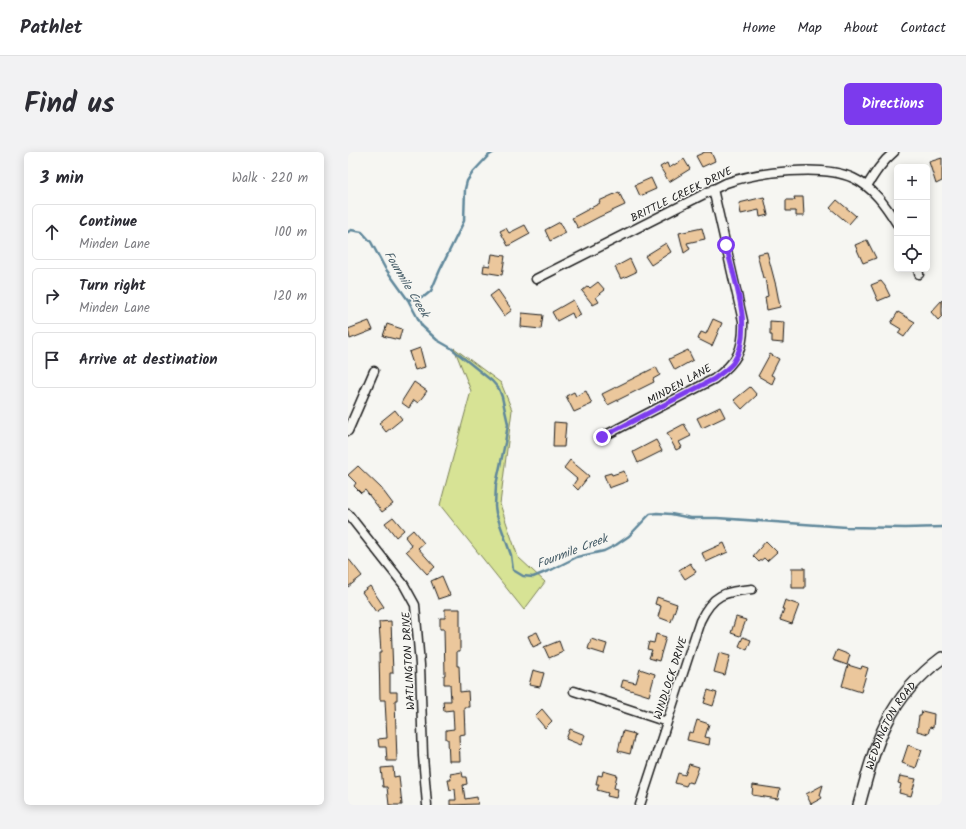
<!DOCTYPE html>
<meta charset="utf-8">
<style>
:root{--surface:#fff;--page:#f2f2f3;--text:#2b2b33;--muted:#7c7c81;--line:#e1e1e2;--accent:#7c3aed}
body{margin:0;font-family:Kalam,sans-serif;background:var(--page);color:var(--text)}
.controls{position:absolute;right:12px;top:12px;display:grid;overflow:hidden;border-radius:6px;box-shadow:0 2px 10px #0003}
.controls button{width:36px;height:36px;display:grid;place-items:center;padding:0;border:0;border-bottom:1px solid var(--line);background:var(--surface);color:var(--text);font:20px sans-serif}
.stop{position:absolute;width:12px;height:12px;margin:-9px;border:3px solid #7c3aed;border-radius:50%;background:#fff}
.stop.end{background:#7c3aed;border-color:#fff;box-shadow:0 1px 4px #0008}
.list{margin:0;padding:0;list-style:none}
h2{display:flex;justify-content:space-between;align-items:center;height:52px;margin:0;padding:0 16px;font-size:17px}
h2 small{font-size:13px;font-weight:400;color:var(--muted)}
.list li{display:grid;grid-template-columns:26px 1fr auto;gap:12px;align-items:center;box-sizing:border-box;height:56px;margin:0 8px 8px;padding:0 8px;border:1px solid var(--line);border-radius:6px}
.list b{display:block;font-size:15px;white-space:nowrap}
.list p{margin:0;font-size:13px;white-space:nowrap;color:var(--muted)}
.list em{font-size:13px;font-style:normal;color:var(--muted)}
.icon{flex:none;width:22px;height:22px;fill:none;stroke:currentColor;stroke-width:2;stroke-linecap:round;stroke-linejoin:round}
.map{position:relative;flex:none;width:594px;height:653px;overflow:hidden;border-radius:6px}
header{display:flex;align-items:center;gap:24px;box-sizing:border-box;height:56px;padding:0 20px;background:var(--surface);border-bottom:1px solid var(--line)}
header strong{font-size:19px}
nav{display:flex;gap:22px;margin-inline-start:auto;font-size:14px}
.intro{display:flex;align-items:center;justify-content:space-between;box-sizing:border-box;height:96px;padding:0 24px}
h1{margin:0;font-size:28px}
.button{padding:10px 18px;border-radius:6px;background:var(--accent);color:#fff;font-size:14px;font-weight:700}
main{display:flex;gap:24px;padding:0 24px}
aside{flex:1;background:var(--surface);border-radius:6px;box-shadow:0 2px 10px #0003}
.map>svg:first-child{display:block}
.green{fill:#d7e395;stroke:#7a8058}
.lines{fill:none;stroke-linecap:round;stroke-linejoin:round}
.stream{stroke:#60889b;stroke-width:2.5}
.building{fill:#ebc79c;stroke:#1c1c1c}
.street-casing{stroke:#1c1c1c;stroke-width:11}
.secondary-casing{stroke:#1c1c1c;stroke-width:14}
.street{stroke:#f6f6f2;stroke-width:8}
.secondary{stroke:#f6f6f2;stroke-width:11}
.route{stroke:#7c3aed;stroke-width:5}
.labels{text-anchor:middle;stroke-width:3;stroke-linejoin:round;paint-order:stroke}
.street-label{font-size:11px;fill:#1c1c1c;stroke:#f6f6f2}
.water-label{font-size:12px;font-style:italic;fill:#445b66;stroke:#f6f6f2}
</style>
<header>
<strong>Pathlet</strong>
<nav><a>Home</a><a>Map</a><a>About</a><a>Contact</a></nav>
</header>
<div class="intro"><h1>Find us</h1><a class="button">Directions</a></div>
<main>
<aside>
<h2>3 min<small>Walk · 220 m</small></h2>
<ul class="list">
<li><svg class="icon" aria-label="ahead" viewBox="0 0 24 24"><path d="M12 20V5M6 11l6-6 6 6"/></svg><div><b>Continue</b><p>Minden Lane</p></div><em>100 m</em></li>
<li><svg class="icon" aria-label="right" viewBox="0 0 24 24"><path d="M7 20v-9h11M14 6l5 5-5 5"/></svg><div><b>Turn right</b><p>Minden Lane</p></div><em>120 m</em></li>
<li><svg class="icon" aria-label="arrive" viewBox="0 0 24 24"><path d="M6 21V4h12l-3 4 3 4H6"/></svg><div><b>Arrive at destination</b></div></li>
</ul>
</aside>
<div class="map">
<svg width="594" height="653" viewBox="0 0 594 653">
<rect width="100%" height="100%" fill="#f6f6f2"/>
<filter id="ink" filterUnits="userSpaceOnUse"><feTurbulence type="fractalNoise" baseFrequency=".025" numOctaves="2"/><feDisplacementMap in="SourceGraphic" scale="8" xChannelSelector="R" yChannelSelector="G"/><feConvolveMatrix kernelMatrix="1 2 1 2 8 2 1 2 1" color-interpolation-filters="sRGB"/></filter>
<g filter="url(#ink)">
<path class="green" d="M106 196 153 231 164 258 152 352 170 405 197 430 176 458 92 353 123 239Z"/>
<g class="lines">
<path class="stream" d="M0 80 3 78 14 80 23 90 37 116 60 148 74 174 89 188 103 196 144 229 151 237 154 245 160 272 157 291 148 333 147 354 148 361 163 403 165 418 175 424 185 425 205 417 229 405 256 399 268 393 281 384 302 362 309 361 323 362 343 366H369L498 375 557 376 594 375
M60 148 77 144 83 139 92 118 116 69 117 37 119 29 125 20 140 4 146 0"/>
</g>
<path class="building" d="M357 0H363L367 9 354 15 348 4Z
M594 6V29L588 32 581 10Z
M336 7 342 17 321 30 312 15 319 11 321 16Z
M303 26 308 37 292 44 287 33Z
M271 40 277 53 251 65 230 76 224 66 252 51 251 49Z
M416 45 420 63 412 65 411 58 393 62 391 51Z
M446 45H455L456 64H448V59H438V48H447Z
M489 48 508 64 501 72 482 56Z
M212 70 218 81 202 89 197 78Z
M177 73 182 82 160 94 152 79 158 76 161 81Z
M354 76 357 87 339 91 342 97 336 101 331 81Z
M519 88 528 106 515 111 507 93Z
M318 91 323 100 303 113 297 104Z
M419 100 428 134 432 155 419 158 417 145 420 144 417 126H415L409 102Z
M144 102 157 104 154 123 135 120 136 113 142 114Z
M282 107 288 120 273 127 267 115Z
M533 129 537 134 542 144 530 149 523 133Z
M250 130 257 138 248 145 251 150 245 153 234 139 240 134 242 136Z
M150 138 164 158 156 164 142 144Z
M225 148 233 163 226 166 224 161 209 169 204 160Z
M594 148V164L590 168 583 160Z
M550 160 567 170 556 185 550 181 553 177 543 171Z
M174 161 195 163 193 177 173 175Z
M365 167 374 171 364 194 350 187 353 180 358 182Z
M21 169 25 178 2 187 0 177Z
M422 169 436 170 435 191 424 190V183H422Z
M39 172 54 177 51 188 35 184Z
M72 196 77 215 67 218 61 200Z
M340 198 345 208 327 218 321 207Z
M422 202 431 207 423 223 427 225 424 232 410 224Z
M308 215 312 223 305 227 306 230 260 253 254 242Z
M66 230 79 239 70 251 66 248 61 256 54 251V249Z
M402 235 409 243 394 257 386 248Z
M238 239 244 252 226 260 218 244 226 240 228 244Z
M372 255 377 265 354 276 349 266Z
M47 258 54 267 38 280 31 271Z
M206 270 218 271 216 295H205Z
M336 272 343 284 331 290 334 295 328 298 319 281Z
M308 288 314 299 290 311 285 300Z
M222 308 241 324 230 338 225 333 229 327 216 316Z
M10 314 33 336 45 352 34 360 17 338 13 341 6 334 8 331 0 323Z
M276 319 280 329 261 336 256 323 263 321 264 323Z
M45 365 56 378 48 385 37 371Z
M65 378 76 391 70 396 87 415 79 422 58 399 64 394 57 385Z
M418 389 429 400 419 409 416 406 411 410 405 404Z
M376 391 380 400 358 410 354 401Z
M0 406 14 424 0 435Z
M342 411 348 420 337 427 331 418Z
M444 416H457V436H444Z
M94 424 102 443 90 447 83 429Z
M22 434 36 455 28 460 14 440Z
M309 445 329 452 323 470 310 465 313 454 307 452Z
M437 448 451 453 444 472 432 468 436 457H434Z
M97 457H112V499H109V514H111L112 540 120 539 121 555H116L117 582 111 583 112 609H101L100 587H98V578L106 577 105 558 96 559 95 549H103L102 532H96V523H97L96 477H92V466H97Z
M388 465 398 468 392 484 383 481Z
M43 469 45 521H42V540H49V548H47L49 609H39L38 595H31L30 587 39 586 37 548H32L31 501H33L31 470Z
M189 480 194 491 185 495 180 484Z
M308 482 318 485 311 509 301 506 304 498 299 497 301 490 306 491Z
M395 485 403 488 399 498 391 494Z
M243 487 259 492 256 502 240 497Z
M211 489 215 500 201 506 196 495Z
M489 498 502 503 499 513 485 508Z
M371 501 382 504 377 523 366 520Z
M500 513 513 517 514 514 520 516 513 540 494 534Z
M292 517 307 522 301 544 273 535 275 528 288 531Z
M185 518 196 521 192 535 181 533Z
M360 538 369 541 365 554 356 551Z
M194 557 204 569 197 576 187 564Z
M574 559 586 562 585 576 582 575 580 582 569 579 571 564H573Z
M349 568 361 572 357 585 362 586 361 593 339 588 341 580 345 581Z
M222 577 237 583 233 593 218 587Z
M275 579 287 582 282 602 270 599Z
M560 593 574 598 568 616 554 611Z
M341 612 351 615 345 631 340 630 338 634 327 631 330 621 337 623Z
M45 615 46 625 51 624 54 653H41L39 635H35L33 616Z
M255 619 269 623 266 636 270 637 268 646 259 644 260 641 249 638 251 632H248L250 623 254 624Z
M114 620 115 625H118L119 632 115 633 117 647 129 645 130 652 102 653V648H108L107 637 102 638 100 628H103L102 622Z
M552 624 568 627 563 644 551 641 553 632 550 631Z
M405 633 432 637 430 647 404 643Z
M475 633 472 643 474 646 463 652 458 642Z"/>
<g class="lines">
<g class="street-casing">
<path id="street" d="M519 34C527 21 534 10 546 0
M570 117 571 122
M188 127 378 31C409 20 475 12 505 26 525 35 538 54 549 72
M0 279 26 219
M254 285 366 227C389 210 396 198 395 169L365 37
M0 362 56 433 67 453 72 513 75 604 79 653
M226 539 319 570
M292 653 352 469C365 442 376 440 404 437"/>
</g>
<g class="secondary-casing">
<g id="secondary">
<path id="s1" d="M511 653C528 590 539 547 594 506"/>
</g>
</g>
<use href="#street" class="street"/>
<use href="#secondary" class="secondary"/>
</g>
</g>
<g class="lines" filter="url(#ink)">
<path class="route" d="M254 285 366 227C372 222 380 217 385 211 407 179 386 128 378 93"/>
</g>
<g class="labels">
<g class="street-label">
<text transform="translate(333 42) rotate(-26)" y="4">BRITTLE CREEK DRIVE</text>
<text transform="translate(331 232) rotate(-29)" y="4">MINDEN LANE</text>
<text transform="translate(60 509) rotate(-93)" y="4">WATLINGTON DRIVE</text>
<text transform="translate(322 526) rotate(-72)" y="4">WINDLOCK DRIVE</text>
<text dy="4" stroke="none"><textPath href="#s1" startOffset="86">WEDDINGTON ROAD</textPath></text>
</g>
<g class="water-label">
<text transform="translate(59 132) rotate(59)" y="4">Fourmile Creek</text>
<text transform="translate(224 399) rotate(-21)" y="4">Fourmile Creek</text>
</g>
</g>
</svg>
<div class="controls">
<button>+</button>
<button>−</button>
<button><svg class="icon" aria-label="locate" viewBox="0 0 24 24"><circle cx="12" cy="12" r="6"/><path d="M12 2v4M12 18v4M2 12h4M18 12h4"/></svg></button>
</div>
<div class="stop" style="left:378px;top:93px"></div>
<div class="stop end" style="left:254px;top:285px"></div>
</div>
</main>
